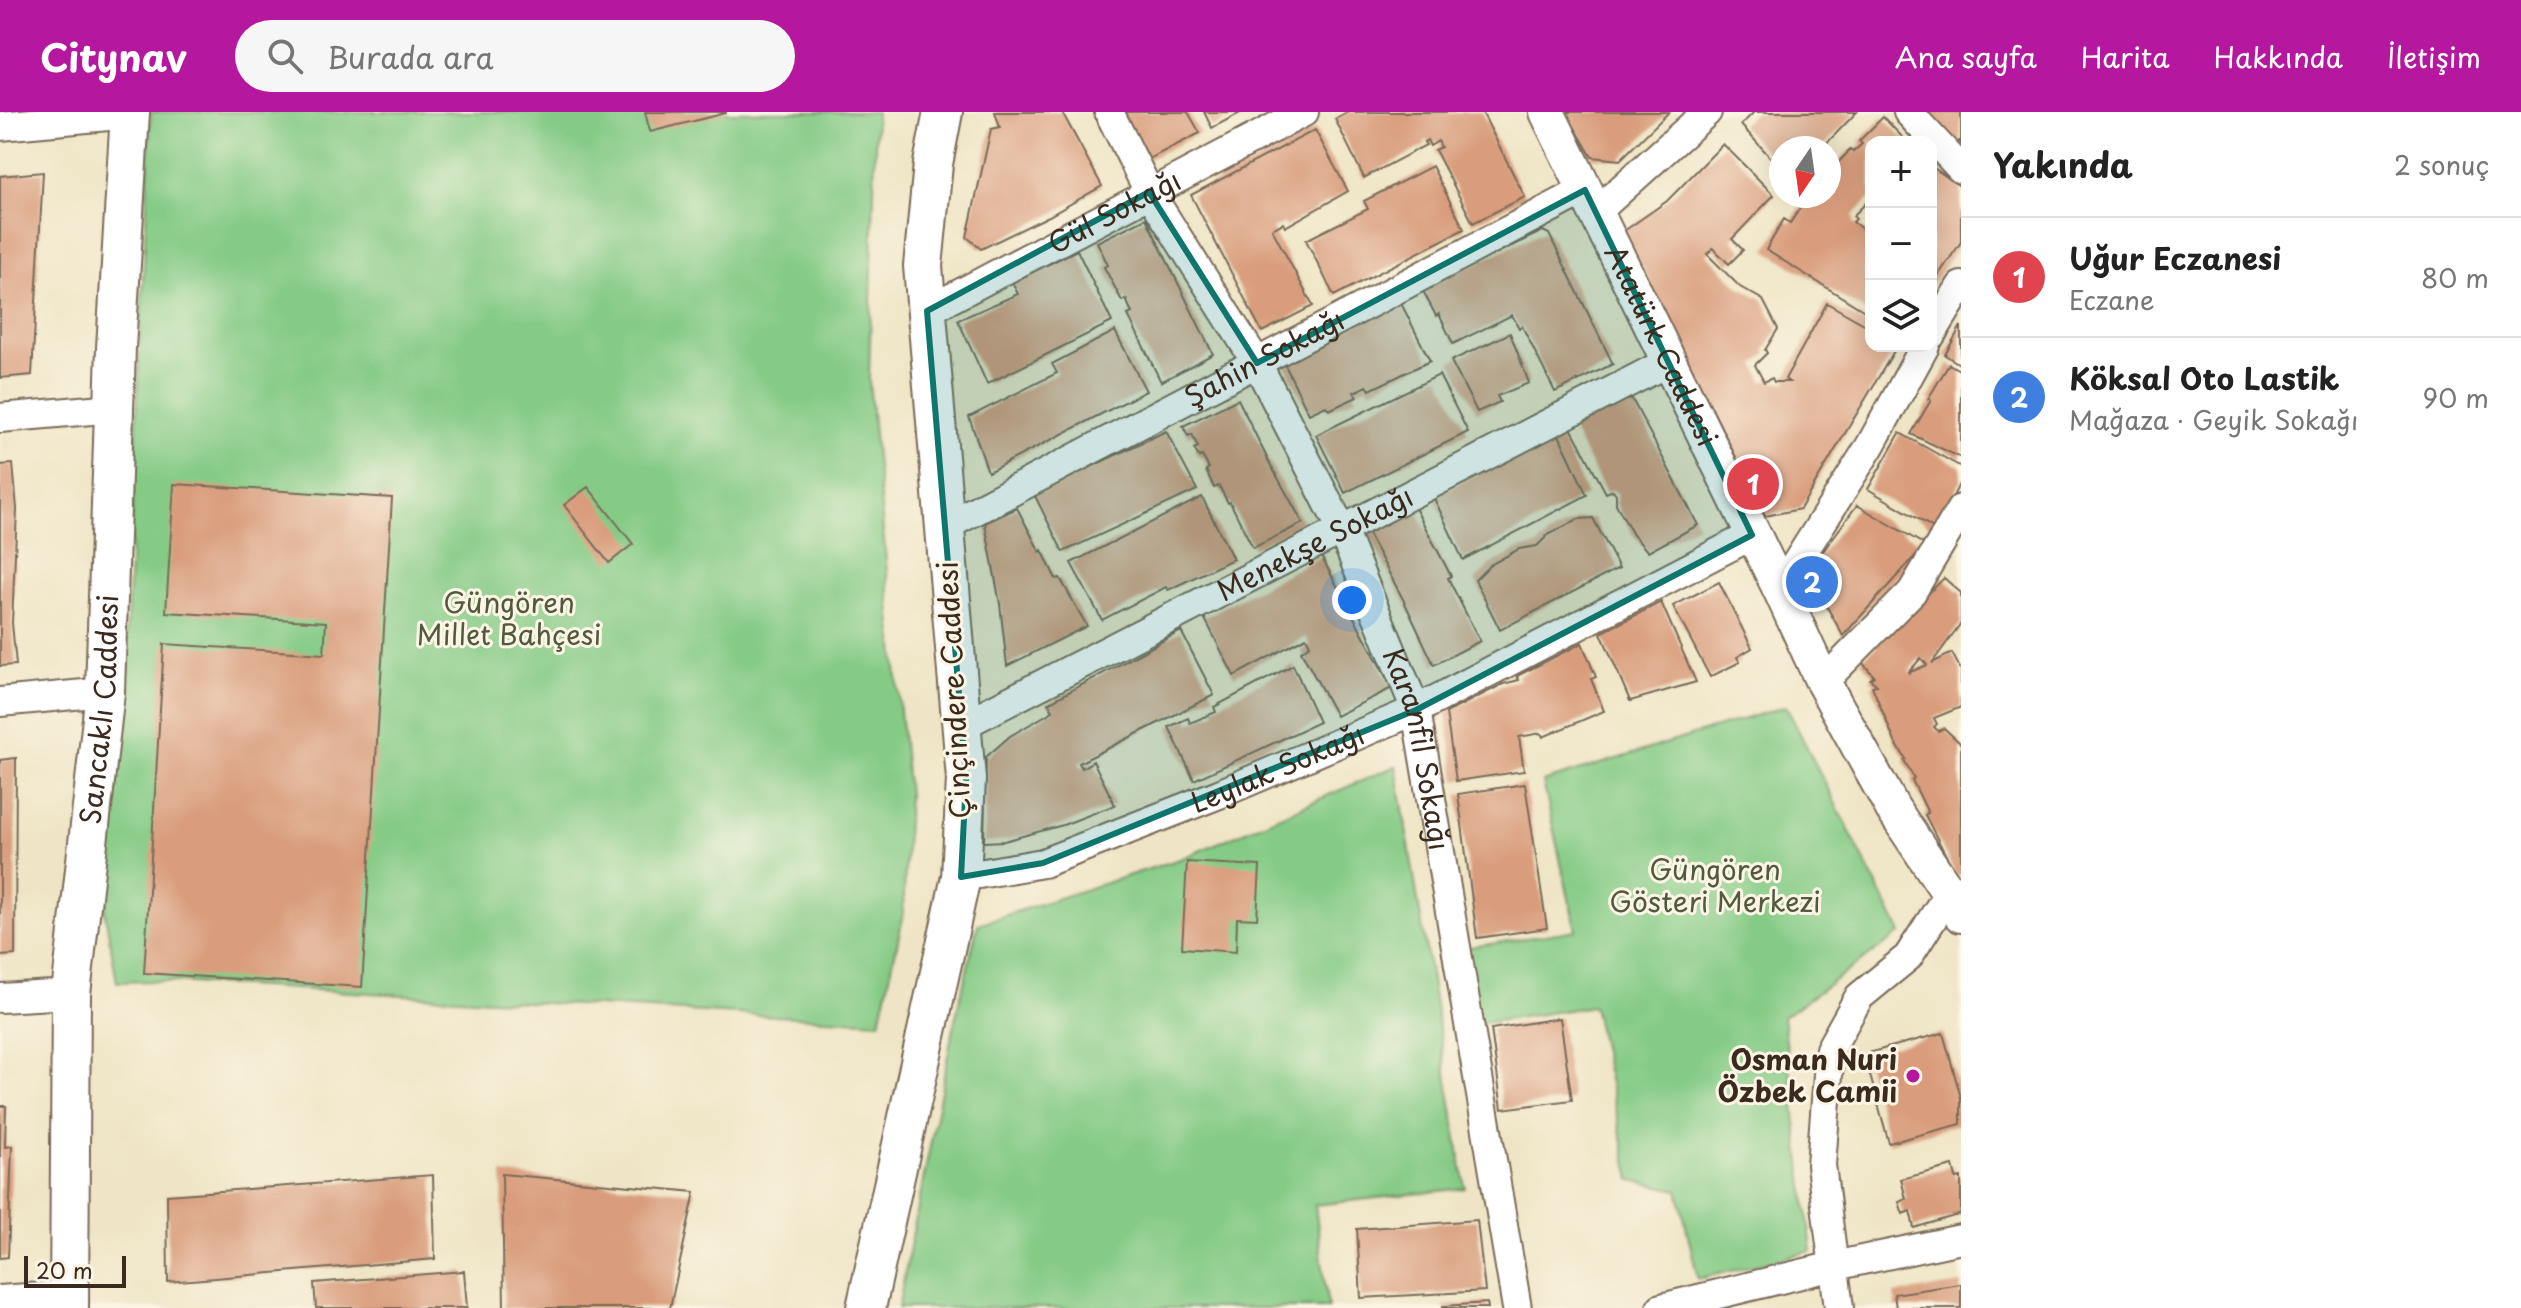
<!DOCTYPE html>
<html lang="tr">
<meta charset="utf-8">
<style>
:root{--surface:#fff;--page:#f6f6f6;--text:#222;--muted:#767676;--line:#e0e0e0;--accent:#b5179e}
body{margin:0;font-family:"Playpen Sans",sans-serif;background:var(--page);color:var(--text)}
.controls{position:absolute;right:24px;top:24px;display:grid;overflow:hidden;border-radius:16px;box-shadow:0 8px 32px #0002}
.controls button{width:72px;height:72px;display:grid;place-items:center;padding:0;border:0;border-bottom:2px solid var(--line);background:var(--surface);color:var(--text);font:40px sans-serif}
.compass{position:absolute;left:1769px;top:24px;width:72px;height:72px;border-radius:50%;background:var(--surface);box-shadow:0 8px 32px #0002;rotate:193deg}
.scale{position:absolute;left:24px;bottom:20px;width:102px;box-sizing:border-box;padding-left:8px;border:4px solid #3b2a1e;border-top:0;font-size:22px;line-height:28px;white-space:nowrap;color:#3b2a1e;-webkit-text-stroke:6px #fcf5e5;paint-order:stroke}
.you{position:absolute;left:1352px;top:488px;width:28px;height:28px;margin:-20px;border:6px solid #fff;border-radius:50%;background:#1a73e8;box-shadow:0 0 0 12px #1a73e833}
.badge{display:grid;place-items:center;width:52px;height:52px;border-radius:50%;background:var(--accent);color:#fff;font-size:26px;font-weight:700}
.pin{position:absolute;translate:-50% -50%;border:4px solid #fff;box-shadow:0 2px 8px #0006}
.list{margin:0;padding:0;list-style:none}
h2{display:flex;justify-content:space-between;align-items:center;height:104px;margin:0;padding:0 32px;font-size:34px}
h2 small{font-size:26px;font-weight:400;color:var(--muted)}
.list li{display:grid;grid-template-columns:52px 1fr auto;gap:24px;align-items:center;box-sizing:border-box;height:120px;padding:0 32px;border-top:2px solid var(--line)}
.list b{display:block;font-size:30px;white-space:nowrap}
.list p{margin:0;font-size:26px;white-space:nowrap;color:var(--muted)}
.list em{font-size:26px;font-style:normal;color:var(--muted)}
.icon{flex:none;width:44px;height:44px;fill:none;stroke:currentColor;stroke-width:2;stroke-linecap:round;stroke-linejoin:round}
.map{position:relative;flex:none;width:1961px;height:1196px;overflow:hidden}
header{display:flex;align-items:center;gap:48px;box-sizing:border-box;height:112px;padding:0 40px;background:var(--accent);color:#fff}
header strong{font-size:38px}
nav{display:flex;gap:44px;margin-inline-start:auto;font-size:28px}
.search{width:560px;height:72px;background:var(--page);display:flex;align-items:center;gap:20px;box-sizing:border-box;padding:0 28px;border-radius:44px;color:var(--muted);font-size:30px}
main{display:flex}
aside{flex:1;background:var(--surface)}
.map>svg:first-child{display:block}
.green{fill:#85cb86;stroke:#607a52;stroke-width:2}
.building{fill:#d99d7d;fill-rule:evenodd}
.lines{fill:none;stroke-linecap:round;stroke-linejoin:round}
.minor-casing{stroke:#7a6b59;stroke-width:32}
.tertiary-casing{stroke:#7a6b59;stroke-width:38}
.secondary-casing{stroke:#7a6b59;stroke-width:42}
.minor{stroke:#fff;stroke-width:28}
.tertiary{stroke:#fff;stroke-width:34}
.secondary{stroke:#fff;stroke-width:38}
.marked{fill:#0f766e;fill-opacity:0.2;stroke:#0f766e;stroke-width:6;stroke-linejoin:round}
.poi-dot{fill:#b5179e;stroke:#fcf5e5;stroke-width:3}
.labels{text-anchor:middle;stroke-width:6;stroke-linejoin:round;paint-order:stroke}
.street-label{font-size:28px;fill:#3b2a1e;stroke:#fcf5e5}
.park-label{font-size:28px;fill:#515a3d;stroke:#fcf5e5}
.poi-label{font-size:28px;font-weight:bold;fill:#3b2a1e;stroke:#fcf5e5;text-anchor:end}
</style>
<header>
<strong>Citynav</strong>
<div class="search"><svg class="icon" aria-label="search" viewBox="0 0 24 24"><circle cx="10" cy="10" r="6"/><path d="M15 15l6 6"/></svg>Burada ara</div>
<nav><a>Ana sayfa</a><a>Harita</a><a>Hakkında</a><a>İletişim</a></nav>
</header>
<main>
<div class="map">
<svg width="1961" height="1196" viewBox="0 0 1961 1196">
<rect width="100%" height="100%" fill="#fcf5e5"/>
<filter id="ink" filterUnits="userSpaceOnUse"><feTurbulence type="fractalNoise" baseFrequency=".0125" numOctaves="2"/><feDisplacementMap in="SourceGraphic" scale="16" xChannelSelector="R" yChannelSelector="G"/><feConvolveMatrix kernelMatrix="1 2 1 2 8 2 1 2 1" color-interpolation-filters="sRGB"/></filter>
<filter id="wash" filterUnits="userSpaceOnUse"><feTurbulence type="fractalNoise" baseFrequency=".006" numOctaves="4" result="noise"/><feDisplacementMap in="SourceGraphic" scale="32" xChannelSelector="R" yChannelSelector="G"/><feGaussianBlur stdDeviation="1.8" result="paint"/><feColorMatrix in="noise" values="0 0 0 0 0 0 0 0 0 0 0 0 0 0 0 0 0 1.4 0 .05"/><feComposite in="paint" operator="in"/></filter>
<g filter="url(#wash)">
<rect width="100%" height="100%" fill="#efe5c6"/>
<path class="green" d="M151 0H876L869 269 908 683 903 805 880 910 157 869 117 870 105 801 123 600Z
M1786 594 1901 821 1783 905 1812 1139 1698 1167 1678 1078 1631 1068 1593 894 1478 912 1464 836 1576 818 1543 670Z
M1396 654 1465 1076 1315 1093 1328 1196H898L954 913 978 812 1183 746Z"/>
<g id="blocks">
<path class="building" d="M645 0H726V1L650 20Z
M995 0H1062L1102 74 1049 104 981 137 967 125 991 17 1000 15Z
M1117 0H1188L1200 21 1143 50Z
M1204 0H1242L1212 16Z
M1348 0H1482L1525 85 1473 111 1435 38 1441 35 1438 29 1430 34 1427 28 1424 30 1426 33 1364 66 1335 7Z
M1566 0H1669L1620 48 1592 45Z
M1754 0H1857L1822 36H1781V57L1741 13Z
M1921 0H1961V32L1959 29 1954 34Z
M1883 5 1907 30H1871V86L1853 104 1856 107 1853 110 1871 124V203L1766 138 1784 107 1790 111 1808 84H1829V60L1850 38 1853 40 1862 32 1859 29Z
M1315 18 1348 79 1285 115 1283 111 1272 117 1313 194 1262 220 1191 83Z
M1723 32 1774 83 1732 127 1743 138 1729 152 1713 136 1707 142 1740 175 1763 188 1778 217 1765 238 1767 241 1755 253 1764 270 1772 266 1774 270H1789L1785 267 1827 191 1871 216V234H1897L1800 397 1765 404 1624 119 1667 89Z
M1432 54 1464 117 1334 184 1306 128 1368 97 1364 89Z
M1931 54 1961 75V130L1931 174Z
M43 60 32 263 0 266V64Z
M1146 106 1213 242 1161 270 1128 203 1132 201 1126 187 1122 189 1104 155 1108 153 1097 130Z
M1543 119 1549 122 1613 252 1555 280 1522 214 1519 216 1512 203 1453 232 1439 202 1436 204 1422 177Z
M1077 138 1112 210 987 272 958 208 1018 182 1012 170Z
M1401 191 1430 249 1370 278 1367 274 1354 280 1357 285 1329 298 1326 294 1309 302 1283 249Z
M1961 214V253L1945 243Z
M1115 219 1146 279 988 360 969 305 1057 261 1052 252Z
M1510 221 1529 271 1497 284 1500 290 1477 300 1451 249Z
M1949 252 1961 259V346L1911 322 1931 288 1928 287Z
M1439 263 1468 320 1345 381 1316 323Z
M1625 285 1632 287 1698 413 1648 440 1633 423 1616 392V382L1613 378 1606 381 1570 314Z
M1238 287 1269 350 1303 411 1253 436 1230 390 1228 391 1219 374 1214 376 1206 358 1209 356 1202 344 1199 345 1194 337 1198 335 1192 322 1188 324 1183 314Z
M1166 319 1197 378 1063 440 1034 382Z
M1558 321 1587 383 1463 448 1433 384Z
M1900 321 1961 355V368L1937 418 1868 377Z
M13 352 17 397 12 511 16 553 0 554V353Z
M174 372 392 386 362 875 144 861 164 532 324 542 326 510 166 500Z
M588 375 633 432 609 451 564 393Z
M1202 385 1233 447 1168 478 1166 475 1102 508 1071 451Z
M1857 393 1925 433 1843 524 1808 460Z
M1414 394 1451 464 1448 466 1480 529 1434 553 1404 489 1367 420Z
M1017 396 1040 440 1042 438 1056 467 1060 466 1087 514 1007 554 1000 492 985 411Z
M1593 406 1619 456 1500 518 1475 468 1490 453 1519 437 1537 434 1548 423 1578 407Z
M1321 444 1392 576 1336 604 1301 539 1310 533 1306 525 1234 564 1204 505Z
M1944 466 1961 481V511L1932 551 1952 541 1961 558V595L1934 606 1937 612 1934 615 1938 619 1944 616 1961 632V762L1957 765 1925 703 1928 701 1912 668 1914 666 1904 648 1906 647 1895 630 1872 574 1877 573 1870 567 1874 564 1861 549ZM1921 546 1927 553 1908 561Z
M1719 470 1752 536 1737 545 1740 550 1710 565 1673 494Z
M1661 490 1696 570 1630 589 1601 521Z
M1181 519 1214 583 1079 651 1082 656 1093 649 1115 693 1063 713 1004 729 984 730 986 645 1010 624 1053 599 1048 591Z
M1582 531 1596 565 1591 567 1604 599 1543 625 1541 621 1519 625 1524 659 1456 669 1446 601 1503 572 1519 568 1517 564Z
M1293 553 1319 610 1194 668 1169 615 1188 606 1190 611 1216 600 1214 595Z
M16 646 15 843 0 844V648Z
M1525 672 1547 816 1477 826 1458 682Z
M1187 750 1260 754 1257 807 1237 806 1236 840 1182 836Z
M1560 906 1572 988 1502 997 1491 917Z
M1943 921 1961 986V1012L1889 1031 1864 942Z
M0 994H6L5 1035 12 1034 8 1145 0 1146Z
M1953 1054 1956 1066 1961 1065V1102L1914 1116 1910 1099 1903 1102 1899 1090 1906 1087 1901 1067Z
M502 1062 695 1080 670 1196H504Z
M433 1063 435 1147 168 1170 167 1083Z
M1477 1108 1485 1179 1361 1186 1357 1117Z
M464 1159 467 1196H316L314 1171Z
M1961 1172V1196H1896L1894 1182Z
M1487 1191 1488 1196H1443V1194Z"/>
</g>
</g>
<g filter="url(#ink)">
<use href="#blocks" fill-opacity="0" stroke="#7a6b59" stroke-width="2"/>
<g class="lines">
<g class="minor-casing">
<g id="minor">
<path id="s1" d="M1109 0 1149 80 1257 251 1342 418 1416 598 1517 1196"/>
<path d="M1908 0 1961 57"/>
<path d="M0 14 130 2"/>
<path d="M1596 100 1707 0"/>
<path id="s2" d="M927 199 1304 0"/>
<path d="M1931 223 1961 174"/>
<path d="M0 306 114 296"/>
<path id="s3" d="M944 415 1585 78"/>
<path d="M1780 477 1870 334 1925 234"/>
<path d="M1823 570 1912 480 1961 397"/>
<path d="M0 590 105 580"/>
<path id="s4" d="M961 614 1668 250"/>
<path id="s5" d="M961 765 1043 751 1219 682 1416 598 1752 423"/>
<path d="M0 886 71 882"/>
<path d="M0 1188 69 1183"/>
<path d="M1661 1196 1834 1154 1961 1127"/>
<path d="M1839 1196 1821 1053 1830 937 1859 885 1908 845 1949 781"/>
</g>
</g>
<g class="tertiary-casing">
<g id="tertiary">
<path id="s6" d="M1547 0 1780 477 1823 570 1893 697 1949 781 1961 803"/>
</g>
</g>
<g class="secondary-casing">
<g id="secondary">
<path id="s7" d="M69 1196 71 882 105 580 116 236 130 0"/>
<path d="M866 1196 961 765 966 667 923 154 933 52 943 0"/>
</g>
</g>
<use href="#minor" class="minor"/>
<use href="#tertiary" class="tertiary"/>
<use href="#secondary" class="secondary"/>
</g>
</g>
<path class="marked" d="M1585 78 1752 423 1416 598 1043 751 961 765 966 667 927 199 1149 80 1257 251Z"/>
<circle class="poi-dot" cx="1913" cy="964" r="8"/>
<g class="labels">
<g class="street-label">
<text dy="10" stroke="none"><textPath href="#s2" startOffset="212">Gül Sokağı</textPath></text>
<text dy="10" stroke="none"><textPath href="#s6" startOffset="260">Atatürk Caddesi</textPath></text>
<text dy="10" stroke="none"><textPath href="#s3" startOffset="362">Şahin Sokağı</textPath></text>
<text dy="10" stroke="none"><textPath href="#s4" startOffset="398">Menekşe Sokağı</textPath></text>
<text transform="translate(954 578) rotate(-93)" y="10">Çinçindere Caddesi</text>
<text dy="10" stroke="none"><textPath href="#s7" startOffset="600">Sancaklı Caddesi</textPath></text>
<text dy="10" stroke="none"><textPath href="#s1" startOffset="712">Karanfil Sokağı</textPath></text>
<text dy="10" stroke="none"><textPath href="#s5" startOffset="336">Leylak Sokağı</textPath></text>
</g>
<g class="park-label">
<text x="509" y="501">Güngören<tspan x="509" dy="32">Millet Bahçesi</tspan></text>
<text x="1715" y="768">Güngören<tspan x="1715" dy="32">Gösteri Merkezi</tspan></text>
</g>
<g class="poi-label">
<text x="1897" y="958">Osman Nuri<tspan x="1897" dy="32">Özbek Camii</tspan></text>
</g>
</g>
</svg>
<div class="controls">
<button>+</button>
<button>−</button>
<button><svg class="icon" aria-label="layers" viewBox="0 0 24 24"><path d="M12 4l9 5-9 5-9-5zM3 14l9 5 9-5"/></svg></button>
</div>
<svg class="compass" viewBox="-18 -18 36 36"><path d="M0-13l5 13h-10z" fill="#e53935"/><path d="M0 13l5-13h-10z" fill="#767676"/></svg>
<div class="scale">20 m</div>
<div class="you"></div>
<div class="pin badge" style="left:1753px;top:372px;background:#e0444e">1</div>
<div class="pin badge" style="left:1812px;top:470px;background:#3f7fe0">2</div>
</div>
<aside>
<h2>Yakında<small>2 sonuç</small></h2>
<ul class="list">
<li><span class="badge" style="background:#e0444e">1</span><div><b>Uğur Eczanesi</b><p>Eczane</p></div><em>80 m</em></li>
<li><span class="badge" style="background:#3f7fe0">2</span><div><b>Köksal Oto Lastik</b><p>Mağaza · Geyik Sokağı</p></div><em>90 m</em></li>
</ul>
</aside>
</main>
